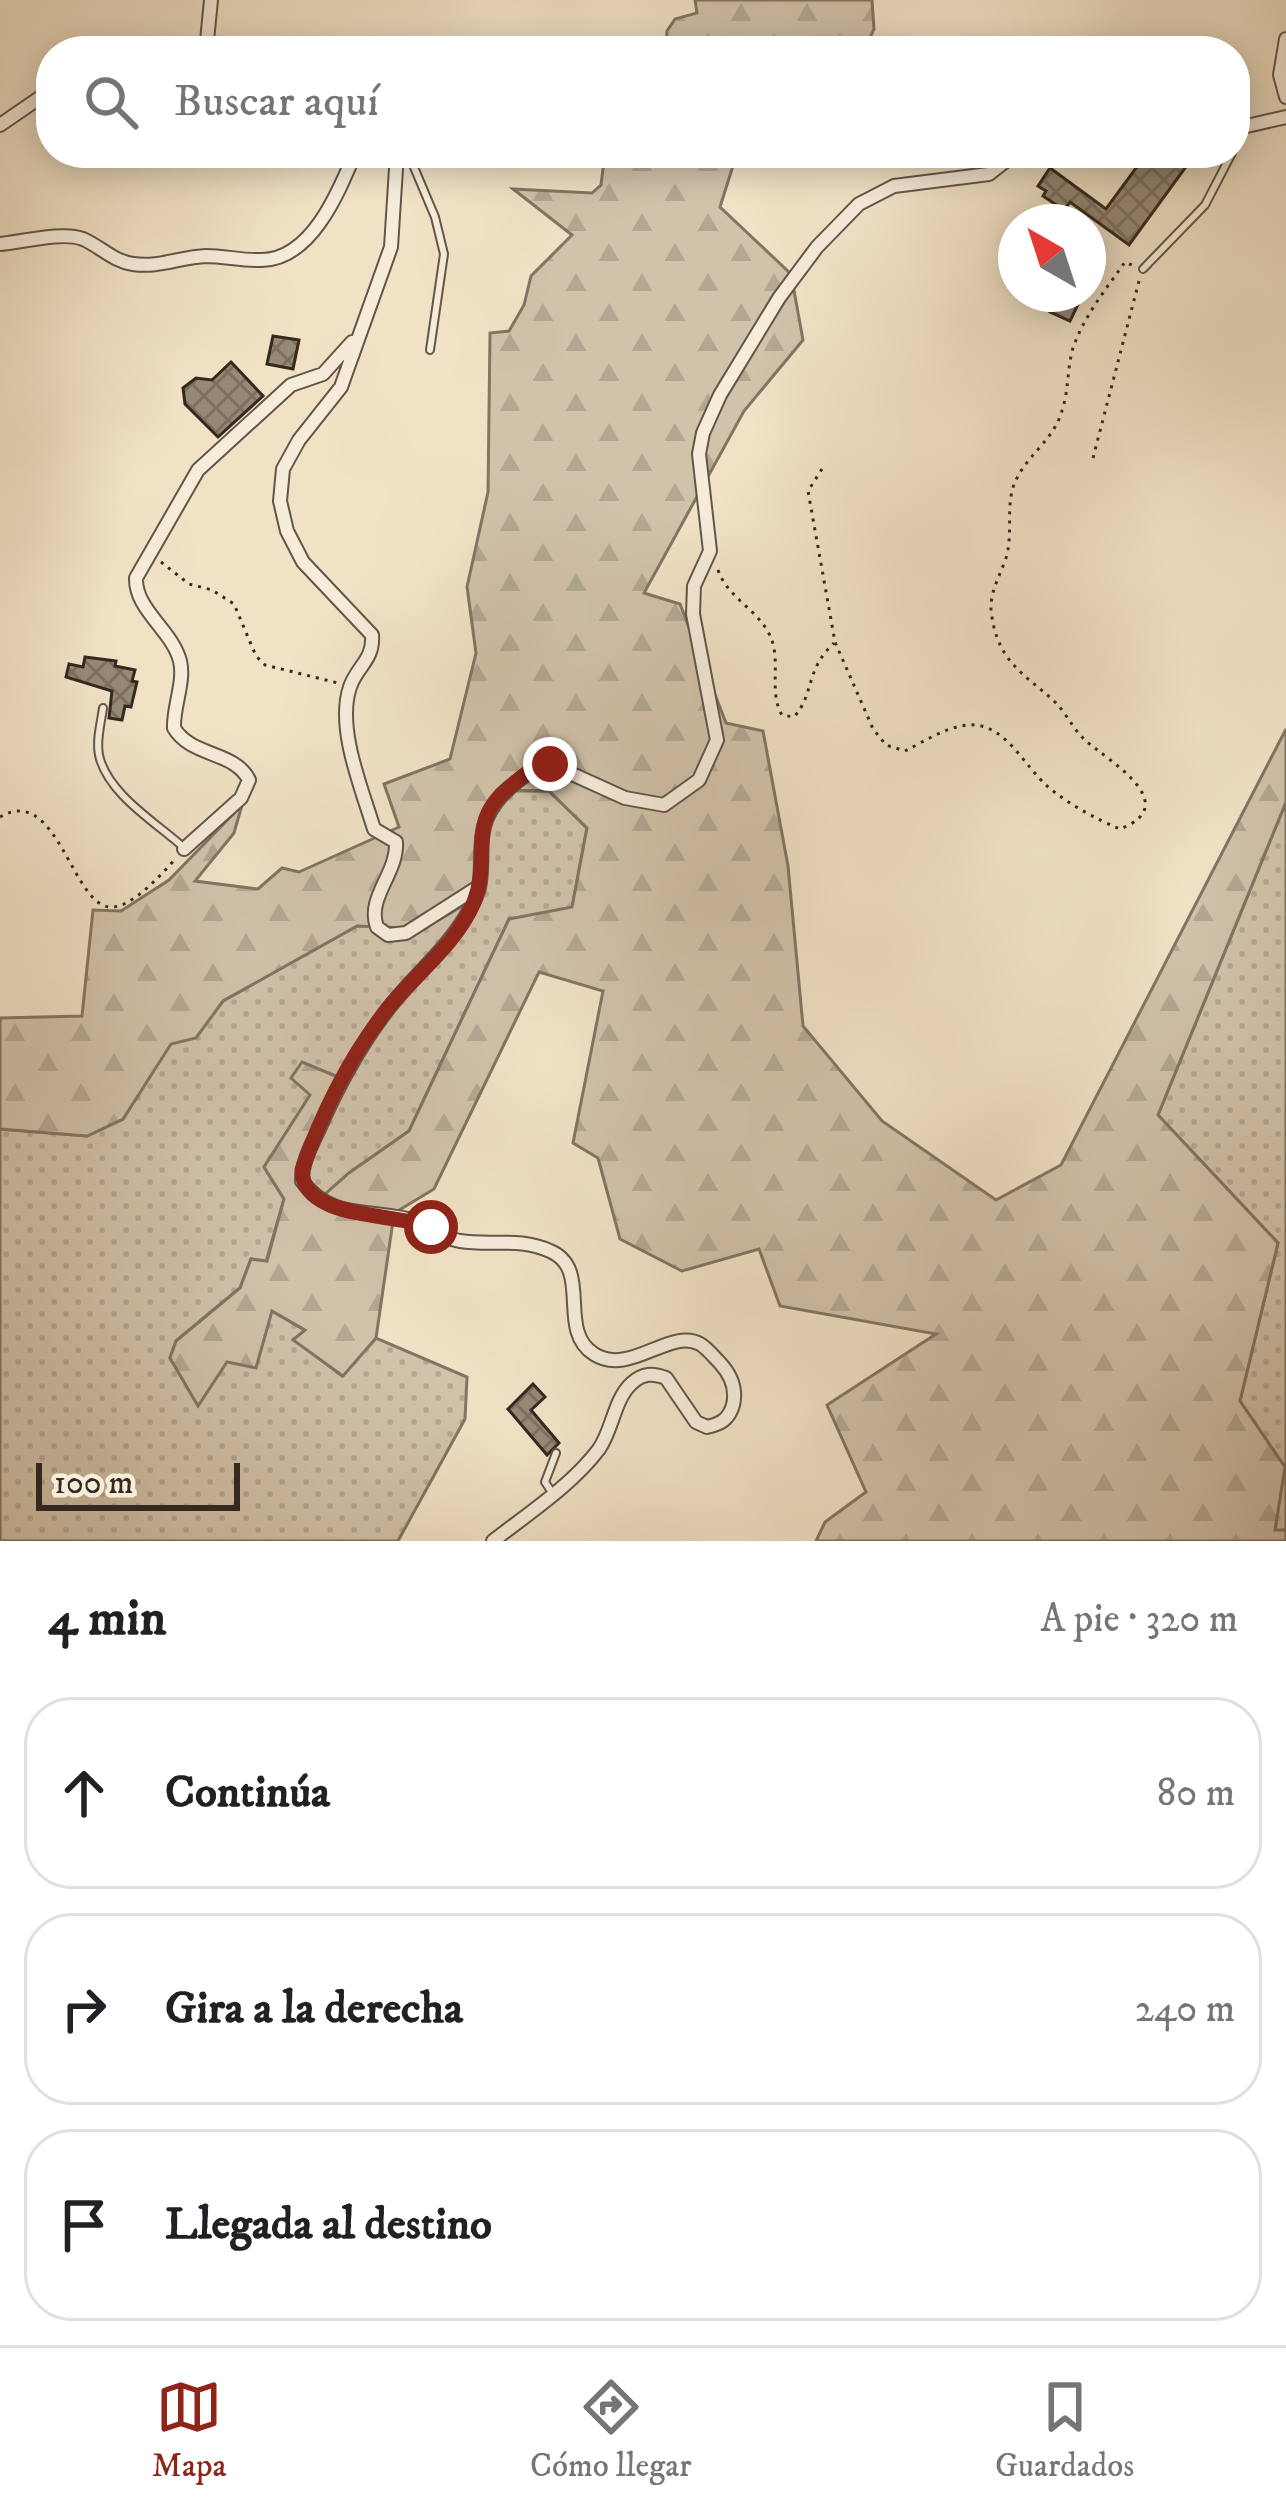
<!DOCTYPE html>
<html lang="es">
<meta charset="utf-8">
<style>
:root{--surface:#fff;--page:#f2f2f2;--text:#202124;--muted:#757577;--line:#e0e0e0;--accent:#8f2418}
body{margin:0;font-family:"IM FELL DW Pica",serif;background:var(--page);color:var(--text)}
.compass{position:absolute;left:998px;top:204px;width:108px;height:108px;border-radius:50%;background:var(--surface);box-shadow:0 6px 30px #0003;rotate:321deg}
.scale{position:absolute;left:36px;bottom:30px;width:204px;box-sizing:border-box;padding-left:12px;border:6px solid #34281f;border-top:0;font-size:33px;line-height:42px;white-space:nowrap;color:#34281f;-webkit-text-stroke:9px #f6ecda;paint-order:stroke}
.stop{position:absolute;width:36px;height:36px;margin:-27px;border:9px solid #8f2418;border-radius:50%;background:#fff}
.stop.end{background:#8f2418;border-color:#fff;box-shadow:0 3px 12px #0008}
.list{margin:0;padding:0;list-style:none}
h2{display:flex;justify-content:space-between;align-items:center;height:156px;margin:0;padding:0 48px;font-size:51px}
h2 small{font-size:39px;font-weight:400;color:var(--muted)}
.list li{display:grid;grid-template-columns:78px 1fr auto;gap:36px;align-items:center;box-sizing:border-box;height:192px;margin:0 24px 24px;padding:0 24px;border:3px solid var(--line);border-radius:48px}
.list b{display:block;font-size:45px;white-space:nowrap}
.list em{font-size:39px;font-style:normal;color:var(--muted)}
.icon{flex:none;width:66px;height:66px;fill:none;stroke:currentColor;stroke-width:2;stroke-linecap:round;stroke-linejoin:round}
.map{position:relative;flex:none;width:1286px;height:1541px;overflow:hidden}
.search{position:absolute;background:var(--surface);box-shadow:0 6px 30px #0003;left:36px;right:36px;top:36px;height:132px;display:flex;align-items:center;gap:30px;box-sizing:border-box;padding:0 42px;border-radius:48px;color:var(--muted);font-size:45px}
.sheet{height:804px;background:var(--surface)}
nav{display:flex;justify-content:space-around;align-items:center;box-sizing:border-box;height:168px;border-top:3px solid var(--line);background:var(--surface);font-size:33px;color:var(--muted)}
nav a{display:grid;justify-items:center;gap:6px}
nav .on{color:var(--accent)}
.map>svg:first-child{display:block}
.grass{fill:url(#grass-dots);stroke:#827564;stroke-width:3}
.forest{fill:url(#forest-firs);stroke:#827564;stroke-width:3}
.building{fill:url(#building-cross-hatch);stroke:#34281f;stroke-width:3}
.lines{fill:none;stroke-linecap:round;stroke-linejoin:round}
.service-casing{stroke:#635649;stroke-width:10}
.minor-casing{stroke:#635649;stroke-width:16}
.path{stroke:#34281f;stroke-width:3;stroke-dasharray:3 6;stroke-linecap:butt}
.service{stroke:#f6ecda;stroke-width:6}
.minor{stroke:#f6ecda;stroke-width:12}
.route{stroke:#8f2418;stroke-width:15}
</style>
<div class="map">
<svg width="1286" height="1541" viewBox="0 0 1286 1541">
<defs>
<pattern id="grass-dots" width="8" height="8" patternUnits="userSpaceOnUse" patternTransform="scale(3)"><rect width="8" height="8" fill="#d1c2aa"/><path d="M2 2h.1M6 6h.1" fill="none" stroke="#b4a792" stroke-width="1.8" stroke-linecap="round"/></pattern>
<pattern id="forest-firs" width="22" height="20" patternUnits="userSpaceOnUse" patternTransform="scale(3)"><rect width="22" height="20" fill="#d1c2aa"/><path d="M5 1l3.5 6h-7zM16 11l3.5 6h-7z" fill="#b4a792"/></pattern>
<pattern id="building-cross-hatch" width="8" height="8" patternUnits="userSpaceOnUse" patternTransform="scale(3)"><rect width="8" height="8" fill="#968976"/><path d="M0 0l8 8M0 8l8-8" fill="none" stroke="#7b7060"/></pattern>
</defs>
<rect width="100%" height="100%" fill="#f1e2c6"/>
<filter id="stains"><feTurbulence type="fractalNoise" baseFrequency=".00167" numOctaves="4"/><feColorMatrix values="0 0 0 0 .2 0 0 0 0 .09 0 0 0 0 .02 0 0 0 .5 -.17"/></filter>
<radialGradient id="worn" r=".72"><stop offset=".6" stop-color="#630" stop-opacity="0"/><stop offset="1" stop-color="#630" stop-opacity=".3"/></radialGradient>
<path class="grass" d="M513 791H549L587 828 572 908 509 919 409 1131 349 1173 322 1197 306 1179 309 1164C332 1114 353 1061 388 1017 420 976 455 949 481 901 495 876 478 847 490 820 495 809 505 800 513 791Z
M1286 802V1530L1275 1531 1284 1467 1240 1401 1278 1243 1158 1115Z
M469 902 446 940 338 1077 303 1063 292 1077 311 1094 264 1167 284 1199 266 1262 251 1259 240 1288 176 1341 170 1358 198 1405 227 1361 272 1311 306 1331 294 1339 342 1376 376 1338 467 1377 465 1419 398 1541H0V1129L87 1136 123 1119 171 1043 196 1037 223 1001 357 926 371 925 408 938Z"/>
<path class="forest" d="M695 0H872L874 29 864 51H666L667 31 675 19 697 13Z
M605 153H737L720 207 791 274 803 340 744 411 644 593 680 604 726 723 763 731 788 866 803 1026 882 1121 996 1200 1061 1165 1286 729V802L1158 1115 1278 1243 1240 1401 1285 1467 1275 1530H1286V1541H816L825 1522 866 1492 827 1405 936 1334 780 1306 759 1249 682 1271 620 1239 598 1158 573 1143 603 991 539 972 434 1189 396 1212 348 1206 322 1197 349 1173 409 1131 509 919 572 907 587 828 549 791 497 790C474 821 474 847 474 884L405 928 357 926 223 1001 196 1038 171 1044 123 1119 87 1136 0 1129V1018L82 1016 93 910 121 911 169 880 242 805 234 833 195 881 258 889 282 868 299 872 399 827 384 784 450 759 476 653 467 587 488 492 490 333 509 331 524 305 531 276 572 235 513 189 592 193 601 185Z
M302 1062 338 1077 300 1161 297 1182C321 1217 354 1217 393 1221L376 1338 343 1376 293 1340 305 1330 272 1311 256 1368 227 1362 198 1406 170 1358 176 1341 240 1288 251 1259 267 1261 284 1199 264 1167 310 1095 291 1078Z"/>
<path class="building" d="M1147 153H1196L1129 245 1070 202 1064 210 1043 196 1046 191 1038 186 1050 168 1106 209Z
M1059 294H1083L1070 321 1050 312Z
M273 336 299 340 293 369 267 364Z
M231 362 263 396 218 437 185 404 183 388 196 378 212 380Z
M85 657 116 661 115 666 135 670 132 681 137 682 131 707 125 706 122 720 109 718 112 691 66 677 69 664 83 667Z
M533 1384 545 1397 531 1410 559 1443 547 1455 508 1409Z"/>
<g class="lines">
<g class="service-casing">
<path id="service" d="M1235 146 1238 128
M408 153 435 217 444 254 430 350
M1143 269 1205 205 1232 153
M103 708C101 723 96 740 99 755 107 793 155 822 182 846
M553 1494 545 1482 556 1453"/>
</g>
<g class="minor-casing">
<path id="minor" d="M1286 39 1280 75 1286 97
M206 51 211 0
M1083 51 1094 45 1128 51
M1235 111 1238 128 1286 117
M0 125 51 90
M397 153 391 247 341 387 299 440 283 469 280 501 287 531 303 562 372 635C374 660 357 666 350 687 336 728 362 789 374 829L396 842C398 873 366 898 377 927L388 935 406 933 478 887
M0 244C23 242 62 231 83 239 101 247 113 261 133 264 158 268 181 257 206 256 225 256 243 261 262 260 312 259 339 191 355 153
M184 849 241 798 249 780C235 751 191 757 174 728 173 707 185 682 180 661 172 630 135 610 136 578L198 470 291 385 323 374 352 342
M493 1541C529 1513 572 1485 599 1449 613 1429 614 1399 632 1383 643 1373 653 1373 666 1378L696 1422 707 1427C721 1424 729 1419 733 1405 737 1388 731 1375 720 1363 714 1357 707 1348 700 1344 671 1327 629 1377 594 1354 556 1330 593 1269 550 1251 519 1237 492 1246 460 1241 443 1239 434 1227 419 1222 374 1207 333 1223 302 1181 302 1162 311 1146 319 1129 336 1090 357 1051 382 1017 409 979 446 952 469 911 499 859 456 829 519 780 530 772 537 766 550 764L625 798 664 805 699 780 717 740 693 614 694 586 710 551 699 454 703 433 720 395 779 298 817 247 859 204 894 186 989 174 1016 153"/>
</g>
<path class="path" d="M1093 458 1139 281
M822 469 808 491 835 642 873 729 886 745 905 751C925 741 952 723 975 725 1006 727 1025 766 1046 785 1066 803 1096 819 1120 829 1185 804 1107 760 1085 740 1074 730 1067 715 1057 704 1035 682 1008 669 997 637 994 630 992 618 991 611 990 591 1000 576 1006 558 1014 532 1004 501 1017 478 1028 456 1050 441 1059 419 1070 392 1066 372 1073 348 1084 316 1106 289 1125 262L1134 266
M161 562 189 584 212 590 234 604 256 656 265 665 338 683
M718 570C727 596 753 607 767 630 784 657 767 689 782 715L794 717C815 693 805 670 834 643
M0 817C57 783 72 905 110 907 131 909 163 873 176 858"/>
<use href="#service" class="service"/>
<use href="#minor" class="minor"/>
</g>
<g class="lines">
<path class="route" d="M431 1227C396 1213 302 1220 302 1170 321 1116 348 1061 382 1016 411 976 454 949 474 902 492 857 464 822 512 785 524 775 534 766 550 764"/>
</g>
<rect width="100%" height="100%" filter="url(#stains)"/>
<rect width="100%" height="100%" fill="url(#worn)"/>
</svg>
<svg class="compass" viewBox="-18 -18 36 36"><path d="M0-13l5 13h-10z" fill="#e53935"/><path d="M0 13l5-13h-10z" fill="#757577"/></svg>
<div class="scale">100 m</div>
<div class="stop" style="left:431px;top:1227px"></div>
<div class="stop end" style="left:550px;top:764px"></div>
<div class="search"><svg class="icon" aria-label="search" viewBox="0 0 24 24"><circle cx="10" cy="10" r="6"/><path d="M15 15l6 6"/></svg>Buscar aquí</div>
</div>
<section class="sheet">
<h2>4 min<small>A pie · 320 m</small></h2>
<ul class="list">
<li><svg class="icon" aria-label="ahead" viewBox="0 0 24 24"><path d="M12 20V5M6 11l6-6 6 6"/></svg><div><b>Continúa</b></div><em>80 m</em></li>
<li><svg class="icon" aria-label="right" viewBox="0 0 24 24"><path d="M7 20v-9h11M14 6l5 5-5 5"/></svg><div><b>Gira a la derecha</b></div><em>240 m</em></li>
<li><svg class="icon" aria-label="arrive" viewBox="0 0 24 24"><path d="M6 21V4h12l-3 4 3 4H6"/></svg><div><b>Llegada al destino</b></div></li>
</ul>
</section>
<nav>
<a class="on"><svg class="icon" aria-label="map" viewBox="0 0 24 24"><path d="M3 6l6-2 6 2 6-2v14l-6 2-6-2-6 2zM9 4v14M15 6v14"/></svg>Mapa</a>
<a><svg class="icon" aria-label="directions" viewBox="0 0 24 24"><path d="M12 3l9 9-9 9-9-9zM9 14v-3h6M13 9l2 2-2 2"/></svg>Cómo llegar</a>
<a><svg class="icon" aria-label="saved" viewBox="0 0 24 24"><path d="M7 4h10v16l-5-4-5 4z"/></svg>Guardados</a>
</nav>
